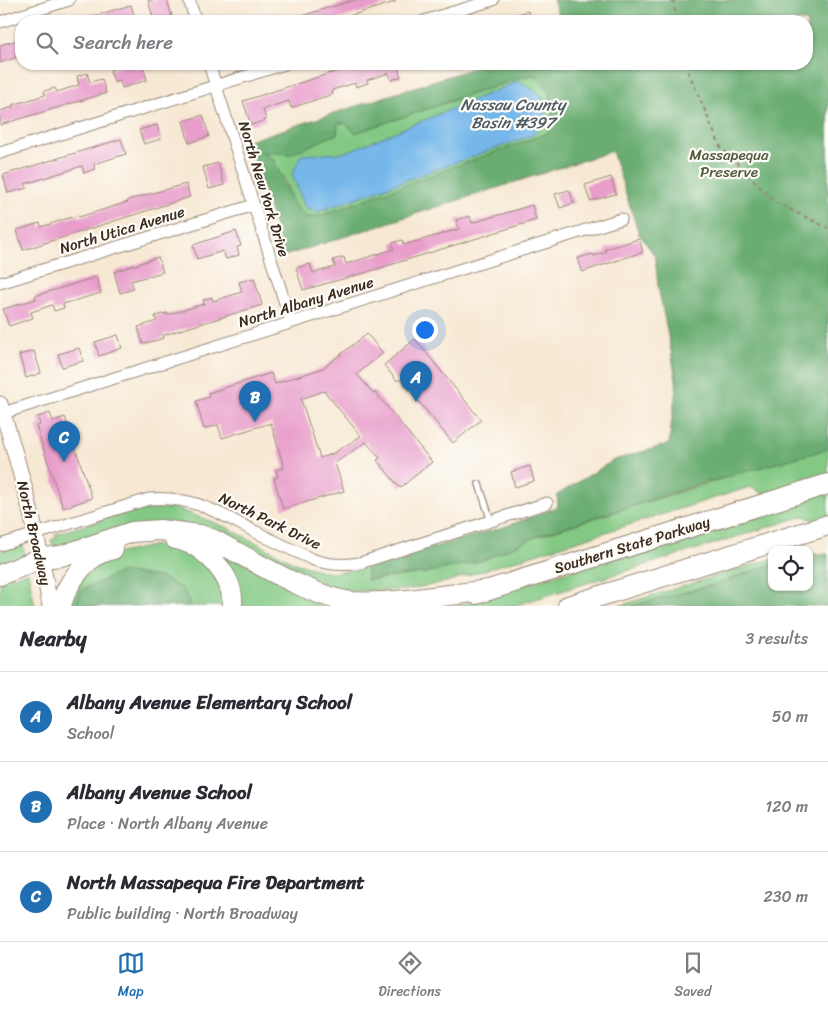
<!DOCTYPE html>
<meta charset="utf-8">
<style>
:root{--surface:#fff;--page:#f2f2f3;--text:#2b2b33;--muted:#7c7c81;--line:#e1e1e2;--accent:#1f6fb2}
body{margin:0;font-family:Sriracha,sans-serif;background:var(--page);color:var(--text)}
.controls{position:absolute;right:15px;bottom:15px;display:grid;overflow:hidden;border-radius:10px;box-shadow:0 1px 4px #0004}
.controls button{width:45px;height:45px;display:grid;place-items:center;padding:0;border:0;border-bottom:1px solid var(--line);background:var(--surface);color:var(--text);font:25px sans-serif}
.you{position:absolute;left:424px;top:329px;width:18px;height:18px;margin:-12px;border:4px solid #fff;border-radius:50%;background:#1a73e8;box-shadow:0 0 0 8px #1a73e833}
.badge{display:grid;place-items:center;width:32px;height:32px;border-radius:50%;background:var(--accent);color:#fff;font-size:16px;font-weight:700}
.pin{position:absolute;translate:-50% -41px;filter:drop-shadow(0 1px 2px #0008)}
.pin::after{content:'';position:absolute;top:26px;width:18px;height:15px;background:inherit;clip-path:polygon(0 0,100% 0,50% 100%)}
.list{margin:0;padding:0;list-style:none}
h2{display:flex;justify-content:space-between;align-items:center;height:65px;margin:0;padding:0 20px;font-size:21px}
h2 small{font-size:16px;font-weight:400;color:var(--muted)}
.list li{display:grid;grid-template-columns:32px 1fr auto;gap:15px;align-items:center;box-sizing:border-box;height:90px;padding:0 20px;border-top:1px solid var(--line)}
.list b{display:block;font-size:19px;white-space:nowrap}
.list p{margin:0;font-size:16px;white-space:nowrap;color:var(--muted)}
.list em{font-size:16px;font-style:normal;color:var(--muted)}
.icon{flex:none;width:28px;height:28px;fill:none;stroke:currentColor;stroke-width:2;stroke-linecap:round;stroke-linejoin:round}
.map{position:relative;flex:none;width:828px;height:606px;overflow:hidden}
.search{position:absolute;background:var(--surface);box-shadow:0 1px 4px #0004;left:15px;right:15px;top:15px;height:55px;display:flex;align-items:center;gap:12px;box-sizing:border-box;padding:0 18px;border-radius:20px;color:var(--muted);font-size:19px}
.sheet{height:335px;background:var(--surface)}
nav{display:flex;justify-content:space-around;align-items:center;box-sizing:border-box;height:70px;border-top:1px solid var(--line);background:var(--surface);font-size:14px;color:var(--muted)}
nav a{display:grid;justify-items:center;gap:2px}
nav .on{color:var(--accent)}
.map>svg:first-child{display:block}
.green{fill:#83c984;stroke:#5f7a51}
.forest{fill:#6aad72;stroke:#526c48;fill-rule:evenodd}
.water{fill:#74b7ea;stroke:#587084}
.building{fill:#e89dcb;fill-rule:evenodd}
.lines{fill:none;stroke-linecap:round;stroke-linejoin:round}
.service-casing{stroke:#998978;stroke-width:8}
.minor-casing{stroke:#998978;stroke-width:13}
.secondary-casing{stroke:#998978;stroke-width:17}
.motorway-casing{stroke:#998978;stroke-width:22}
.path{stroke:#998978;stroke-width:2;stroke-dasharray:4 4;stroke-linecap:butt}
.service{stroke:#fff;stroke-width:5.5}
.minor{stroke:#fff;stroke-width:11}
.secondary{stroke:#fff;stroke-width:15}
.motorway{stroke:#fff;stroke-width:20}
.labels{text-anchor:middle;stroke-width:4.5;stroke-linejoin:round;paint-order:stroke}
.park-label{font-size:15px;fill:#515a3d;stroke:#fdfcf7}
.street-label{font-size:15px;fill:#3b2a1e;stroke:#fdfcf7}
.water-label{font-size:16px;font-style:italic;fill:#4f5b65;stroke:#fdfcf7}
</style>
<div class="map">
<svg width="828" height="606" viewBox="0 0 828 606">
<rect width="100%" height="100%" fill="#fdfcf7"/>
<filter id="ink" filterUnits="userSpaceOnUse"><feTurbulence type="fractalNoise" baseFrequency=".02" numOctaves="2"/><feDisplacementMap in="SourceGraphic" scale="10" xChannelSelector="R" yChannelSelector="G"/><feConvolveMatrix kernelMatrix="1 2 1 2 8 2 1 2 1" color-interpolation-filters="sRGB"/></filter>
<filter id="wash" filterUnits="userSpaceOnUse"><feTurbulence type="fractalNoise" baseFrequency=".0096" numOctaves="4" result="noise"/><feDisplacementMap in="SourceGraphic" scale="20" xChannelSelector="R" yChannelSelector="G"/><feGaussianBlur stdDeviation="1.12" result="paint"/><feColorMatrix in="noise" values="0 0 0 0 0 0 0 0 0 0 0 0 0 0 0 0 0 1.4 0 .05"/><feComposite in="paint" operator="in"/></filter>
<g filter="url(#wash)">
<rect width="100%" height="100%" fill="#f7e8d3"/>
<path class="green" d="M828 0V528L804 516 513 606H457L782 504 750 487 446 582 406 590 349 591 304 578 178 523 62 549C55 547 53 546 51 540L56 538 55 534 131 511 175 508 226 527 297 564 331 573 367 568V580L424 573 481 561 540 535 728 477 688 455 654 245 807 64V21Z
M533 75C536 77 541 79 543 82 555 96 554 117 548 133L319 216 306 217 293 203 284 178 260 152 291 154 338 123H346L355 133 523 77Z
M206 540 357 606H237Z
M19 545 23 546 25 556 0 570V551Z
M157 545 194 551 219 572 227 606H69L84 574 115 554Z
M772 559V564L716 584 632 606H618Z
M28 572 35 606H0V580Z"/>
<path class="forest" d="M553 0H828V449L697 485 540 535 481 561 424 573 367 580V568L398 557 504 527 558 507 557 495 614 460 669 444 677 380 658 286 655 256 639 234 612 151 284 256 248 141 486 64H807V21H561ZM533 75C554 87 557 112 548 133L319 216 306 217 293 203 274 160 261 152 291 154 337 134 338 123H346L355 133 523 77Z
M809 554H828V606H632L716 584 772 564V587H809Z
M121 572 160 577 183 589 191 606H75L81 590Z"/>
<path class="water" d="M519 81 542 96 547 120 533 135 317 212 305 207 292 174 302 155 344 153Z"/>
<g id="blocks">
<path class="building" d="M148 0H167L172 16 154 21Z
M354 0H395V2L333 21H291V19Z
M131 5 135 19 127 21H84L83 19Z
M528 11 532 21H501L500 19Z
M21 39V56L0 63V45Z
M127 64H134L135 69 143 66 147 80 122 88 120 80 114 82 110 70Z
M359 64H397L401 77 391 80 389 73 367 80 368 83 356 87 355 83 332 90 333 94 291 108 289 101 263 109 266 120 251 125 243 101Z
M87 73 90 82 102 79 106 93 0 125V111L13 107 12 105 45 95 44 91 55 88 57 92 79 85 77 76Z
M203 115 209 136 189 143 183 121Z
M157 125 161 139 144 144 139 130Z
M121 139 126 154 94 164 95 169 84 173 82 166 25 184 27 188 8 193 3 175Z
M218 163 224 185 209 189 203 167Z
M611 177 616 194 590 201 585 185Z
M186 184 190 197 23 250 17 230 40 223 41 227 78 215 79 217 128 202V200Z
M569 190 574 203 560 208 555 194Z
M532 205 536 220 364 273 303 290 296 268 310 264 313 273 335 267 333 260 344 257 346 264 394 249 392 243 402 240 404 245 459 229 456 220 470 216 472 223Z
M236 231 241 246 237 247 239 255 226 259 223 251 197 259 193 245Z
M639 239 643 252 582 272 578 258 593 254 594 256 606 252 605 249Z
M158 257 163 272 131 281 134 289 120 293 114 272Z
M96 277 101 293 63 304 64 308 54 311 52 305 31 312 33 318 9 326 3 309 36 299 35 296Z
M254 278 262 305 164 335V338L143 344 138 327 157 321 155 316 167 313V315L204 304 203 300 212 297 213 301 242 292 239 282Z
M367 334 383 353 357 374 373 393 375 392 432 462 400 488 377 460 380 458 366 442 335 463 344 491 283 509 274 478 278 477 276 470 284 468 271 423 222 438 218 425 204 429 196 401 209 397 208 393 271 373 275 384 323 368ZM324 391 361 436 332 454 320 458 301 399Z
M118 335 122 348 99 356 95 342Z
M415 339 481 420 453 443 400 379 397 381 384 365Z
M79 348 83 361 62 367 58 354Z
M34 351 41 373 26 378 19 355Z
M50 413 53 421 65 417 92 498 63 508 36 426 40 425 38 417Z
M530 466 534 481 515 487 511 472Z"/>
</g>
</g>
<g filter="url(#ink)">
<use href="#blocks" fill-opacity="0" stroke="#998978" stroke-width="1"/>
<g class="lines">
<g class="service-casing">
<path id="service" d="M479 484 491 521"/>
</g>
<g class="minor-casing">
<path id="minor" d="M189 0 196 21
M424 21 493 0
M0 22 69 0
M209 64 291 322
M0 153 285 64
M0 283 254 205
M0 414 621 219
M0 545 149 499C191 495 219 513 254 531 274 541 294 551 314 560 330 565 343 566 360 563L547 503"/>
</g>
<g class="secondary-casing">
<path id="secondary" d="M0 404C21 470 39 537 50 606"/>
</g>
<g class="motorway-casing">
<path id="motorway" d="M175 539C204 544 235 576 232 606
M0 575 42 558 61 556 132 532 160 530 200 535 214 540C252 560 311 597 352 602 374 604 396 601 417 599 441 596 465 593 489 590
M476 594 828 484
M61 606C65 587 79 568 94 557 99 553 107 551 113 549
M568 606 828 525"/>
</g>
<path class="path" d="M673 0 677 21
M685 64 720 146 775 202 828 228"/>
<use href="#service" class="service"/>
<use href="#minor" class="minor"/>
<use href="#secondary" class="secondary"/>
<use href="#motorway" class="motorway"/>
</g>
</g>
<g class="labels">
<g class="park-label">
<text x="729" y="160">Massapequa<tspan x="729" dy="17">Preserve</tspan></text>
</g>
<g class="street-label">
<text transform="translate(264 189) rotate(73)" y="5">North New York Drive</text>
<text transform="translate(122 230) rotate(-17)" y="5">North Utica Avenue</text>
<text transform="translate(306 302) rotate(-17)" y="5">North Albany Avenue</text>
<text transform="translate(270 521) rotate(26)" y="5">North Park Drive</text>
<text transform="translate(34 533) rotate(77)" y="5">North Broadway</text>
<text transform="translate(632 545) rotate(-17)" y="5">Southern State Parkway</text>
</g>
<g class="water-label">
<text x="513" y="110">Nassau County<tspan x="513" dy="18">Basin #397</tspan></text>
</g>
</g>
</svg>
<div class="controls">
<button><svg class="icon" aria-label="locate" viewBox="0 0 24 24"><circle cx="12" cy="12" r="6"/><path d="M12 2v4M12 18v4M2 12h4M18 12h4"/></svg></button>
</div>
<div class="you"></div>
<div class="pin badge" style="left:416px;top:402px">A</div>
<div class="pin badge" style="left:255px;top:422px">B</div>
<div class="pin badge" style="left:64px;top:462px">C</div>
<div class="search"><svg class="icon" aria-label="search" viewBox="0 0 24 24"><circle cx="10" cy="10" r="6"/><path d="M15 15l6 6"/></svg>Search here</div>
</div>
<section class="sheet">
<h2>Nearby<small>3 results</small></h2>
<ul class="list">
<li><span class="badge">A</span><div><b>Albany Avenue Elementary School</b><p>School</p></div><em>50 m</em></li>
<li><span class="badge">B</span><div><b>Albany Avenue School</b><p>Place · North Albany Avenue</p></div><em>120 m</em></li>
<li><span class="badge">C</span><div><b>North Massapequa Fire Department</b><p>Public building · North Broadway</p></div><em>230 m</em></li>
</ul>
</section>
<nav>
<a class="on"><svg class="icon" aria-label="map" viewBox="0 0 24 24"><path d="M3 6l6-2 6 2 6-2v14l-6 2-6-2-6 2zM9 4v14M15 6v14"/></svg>Map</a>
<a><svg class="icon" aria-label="directions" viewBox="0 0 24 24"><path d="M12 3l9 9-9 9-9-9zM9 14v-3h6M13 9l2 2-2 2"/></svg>Directions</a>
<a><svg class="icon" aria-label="saved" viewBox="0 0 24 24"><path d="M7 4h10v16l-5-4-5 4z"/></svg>Saved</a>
</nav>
